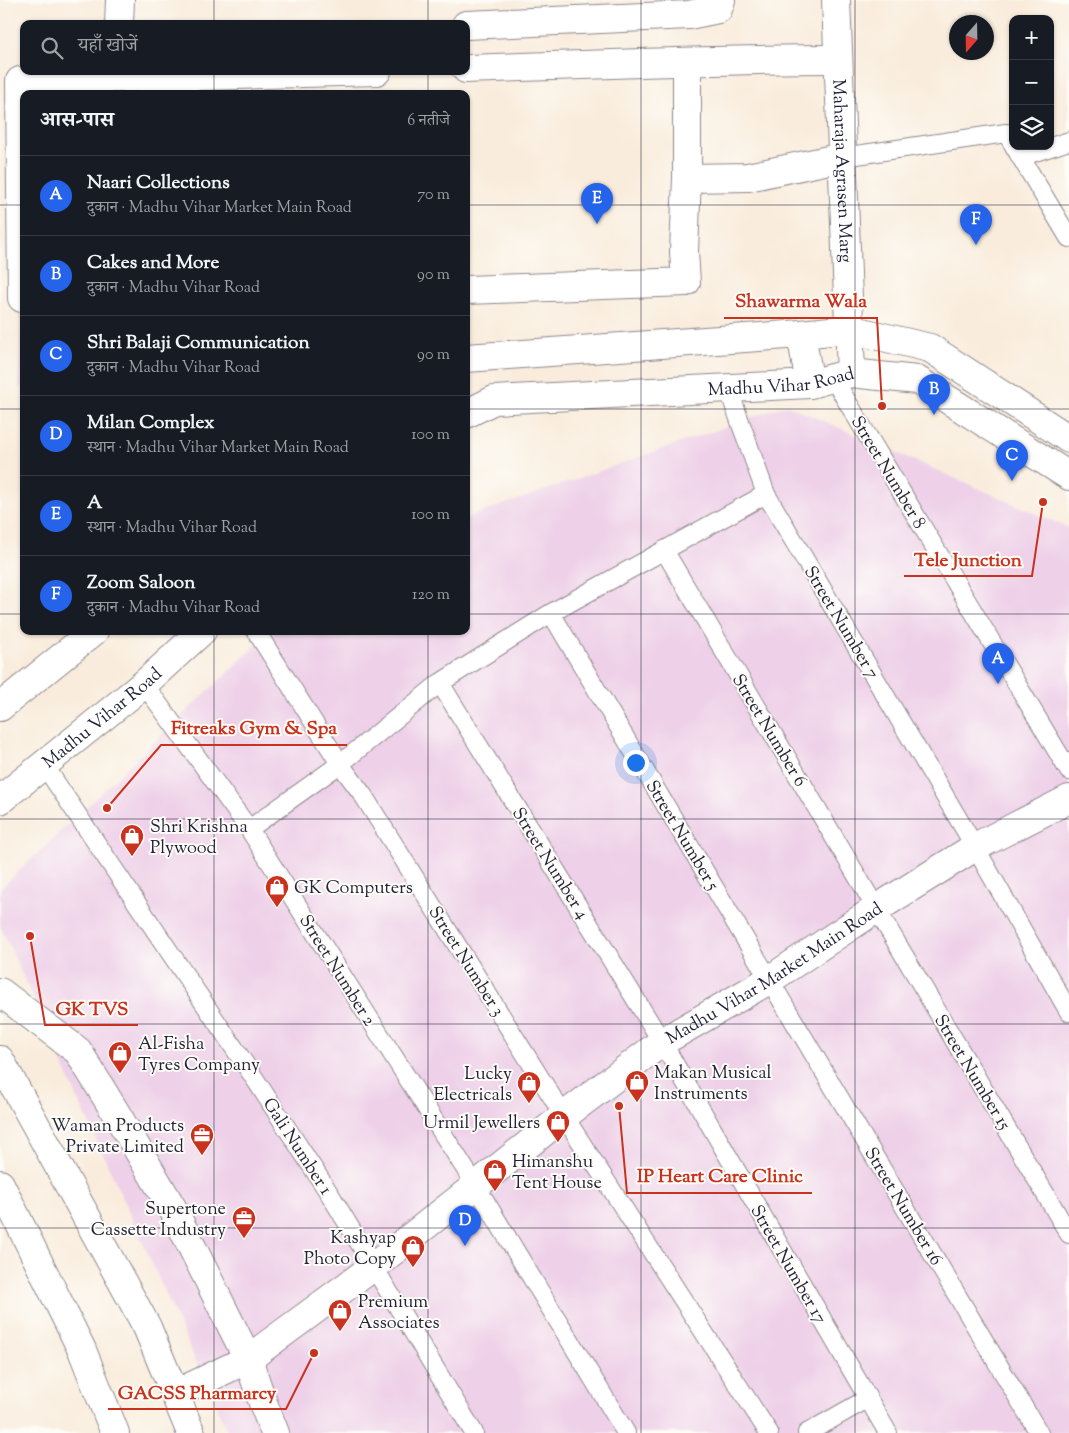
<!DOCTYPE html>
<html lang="hi">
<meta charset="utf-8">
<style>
:root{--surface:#171b24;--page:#20242c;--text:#f1f3f6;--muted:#9ea1a6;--line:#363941;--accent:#2563eb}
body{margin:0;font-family:"Sorts Mill Goudy","Noto Serif Devanagari",serif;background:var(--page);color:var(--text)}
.controls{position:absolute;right:15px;top:15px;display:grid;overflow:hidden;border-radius:10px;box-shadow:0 1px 4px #0004}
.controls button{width:45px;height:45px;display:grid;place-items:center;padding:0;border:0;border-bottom:1px solid var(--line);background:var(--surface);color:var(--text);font:25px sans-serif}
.compass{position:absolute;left:949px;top:15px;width:45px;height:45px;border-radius:50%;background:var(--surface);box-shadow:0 1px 4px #0004;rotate:200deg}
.you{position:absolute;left:635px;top:762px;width:18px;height:18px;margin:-12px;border:4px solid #fff;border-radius:50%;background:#1a73e8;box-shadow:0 0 0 8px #1a73e833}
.badge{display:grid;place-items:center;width:32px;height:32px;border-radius:50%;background:var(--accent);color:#fff;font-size:16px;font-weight:700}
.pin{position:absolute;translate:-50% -41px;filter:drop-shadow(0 1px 2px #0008)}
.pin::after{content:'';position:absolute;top:26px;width:18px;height:15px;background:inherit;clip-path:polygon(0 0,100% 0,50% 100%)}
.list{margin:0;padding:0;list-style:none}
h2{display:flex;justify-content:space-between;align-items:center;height:65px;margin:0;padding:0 20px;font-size:21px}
h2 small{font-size:16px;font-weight:400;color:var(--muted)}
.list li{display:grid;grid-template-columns:32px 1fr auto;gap:15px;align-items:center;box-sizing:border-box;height:80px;padding:0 20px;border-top:1px solid var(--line)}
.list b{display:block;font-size:19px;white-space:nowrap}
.list p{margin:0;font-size:16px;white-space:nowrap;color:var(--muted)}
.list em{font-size:16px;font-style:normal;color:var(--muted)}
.icon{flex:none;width:28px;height:28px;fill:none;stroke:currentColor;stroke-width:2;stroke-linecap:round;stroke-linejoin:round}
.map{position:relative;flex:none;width:1069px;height:1433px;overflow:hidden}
.search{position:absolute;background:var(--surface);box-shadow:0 1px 4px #0004;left:20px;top:20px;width:450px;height:55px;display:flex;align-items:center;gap:12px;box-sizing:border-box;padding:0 18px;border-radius:10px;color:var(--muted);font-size:19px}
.panel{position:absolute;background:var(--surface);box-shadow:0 1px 4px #0004;left:20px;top:90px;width:450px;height:545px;border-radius:10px}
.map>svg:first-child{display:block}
.built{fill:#eed0e8}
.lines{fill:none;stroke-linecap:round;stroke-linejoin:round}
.service-casing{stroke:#8e878c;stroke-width:20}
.minor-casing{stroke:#8e878c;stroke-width:30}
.tertiary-casing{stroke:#8e878c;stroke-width:30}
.primary-casing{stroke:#8e878c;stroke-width:30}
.service{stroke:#fff;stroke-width:18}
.minor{stroke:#fff;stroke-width:28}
.tertiary{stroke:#fff;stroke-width:28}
.primary{stroke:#fff;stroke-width:28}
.grid{fill:none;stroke:#22223b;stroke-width:1;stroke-opacity:0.55}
.labels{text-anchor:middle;stroke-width:4;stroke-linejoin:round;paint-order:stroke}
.street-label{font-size:18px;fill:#22223b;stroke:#fdfcf7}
.poi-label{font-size:18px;fill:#22223b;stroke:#fdfcf7;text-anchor:start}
.leader{fill:none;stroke:#c8321e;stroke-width:2}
.callout-dot{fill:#c8321e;stroke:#fdfcf7;stroke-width:2}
.callout-label{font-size:19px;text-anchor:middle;font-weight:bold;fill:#c8321e;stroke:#fdfcf7;stroke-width:4;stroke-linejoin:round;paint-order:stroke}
</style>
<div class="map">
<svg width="1069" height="1433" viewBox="0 0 1069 1433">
<rect width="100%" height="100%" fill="#fdfcf7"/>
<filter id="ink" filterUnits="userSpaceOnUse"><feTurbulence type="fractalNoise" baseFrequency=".02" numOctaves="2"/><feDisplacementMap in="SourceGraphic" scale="10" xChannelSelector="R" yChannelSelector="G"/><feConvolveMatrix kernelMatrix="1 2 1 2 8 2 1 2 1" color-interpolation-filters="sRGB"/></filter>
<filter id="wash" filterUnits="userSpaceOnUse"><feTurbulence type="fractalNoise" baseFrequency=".0096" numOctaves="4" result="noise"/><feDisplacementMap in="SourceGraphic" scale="20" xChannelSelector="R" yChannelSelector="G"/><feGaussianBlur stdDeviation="1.12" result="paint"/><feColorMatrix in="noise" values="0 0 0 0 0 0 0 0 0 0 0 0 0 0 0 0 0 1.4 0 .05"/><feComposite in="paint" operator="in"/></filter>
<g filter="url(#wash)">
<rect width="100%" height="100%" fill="#f9ecdc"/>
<path class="built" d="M21 314H24V387H19Z
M787 405 1069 528V1433H228L0 925V889L271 631H466V518Z"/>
</g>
<g filter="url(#ink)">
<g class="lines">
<g class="service-casing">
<path id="service" d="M1014 146 1069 238
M843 157 1006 133 1013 144
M1020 157 1069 141
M833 378 1069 771
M728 388 766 494 975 847 1069 1012
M664 550 1069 1234
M551 613 1039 1433
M256 631 340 764 363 795 564 1116 769 1433
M440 683 662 1042 888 1433
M144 684 249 829 476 1186 626 1433
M44 765 255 1079 331 1196 474 1433
M249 829 340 764 440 683 551 613 766 494
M807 1433 867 1399"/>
</g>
<g class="minor-casing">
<g id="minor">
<path d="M119 24 120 0"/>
<path d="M466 25 689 15 718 9 721 0"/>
<path d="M466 69C590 65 714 59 838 59"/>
<path d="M687 178 748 177 843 157"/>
<path d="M466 290 686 282 684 252 687 178V63"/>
<path d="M24 298H22L20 81 377 71"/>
<path d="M0 992 78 1051 119 1118 174 1211 248 1359 263 1403 275 1433"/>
<path id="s1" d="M175 1394 248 1359 373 1267 564 1116 662 1042 769 980 876 909 975 847 1069 799"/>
</g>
</g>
<g class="tertiary-casing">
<g id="tertiary">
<path id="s2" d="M836 0 851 373"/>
<path d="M801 334 810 384"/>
<path d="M466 358 801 334 849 329 930 348 1069 439"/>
<path id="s3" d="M466 414 494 400 810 384 851 373 917 380 1069 476"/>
<path d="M0 707 94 631"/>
<path id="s4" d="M0 800 144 684 202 631"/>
</g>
</g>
<g class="primary-casing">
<path id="primary" d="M0 1060 147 1327 191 1433
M0 1184 82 1350 115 1433"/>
</g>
<use href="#service" class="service"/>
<use href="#minor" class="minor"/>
<use href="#tertiary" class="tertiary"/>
<use href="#primary" class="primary"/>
</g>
</g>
<path class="grid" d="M214 0V24M428 0V24M641 0V1433M855 0V1433M214 71V94M428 71V94M0 205H24M466 205H1069M0 409H24M466 409H1069M0 614H24M466 614H1069M214 631V1433M428 631V1433M0 819H1069M0 1024H1069M0 1228H1069"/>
<defs>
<g id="shop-pin" transform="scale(1.25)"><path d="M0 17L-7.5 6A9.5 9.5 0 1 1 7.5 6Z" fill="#c8321e" stroke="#fdfcf7"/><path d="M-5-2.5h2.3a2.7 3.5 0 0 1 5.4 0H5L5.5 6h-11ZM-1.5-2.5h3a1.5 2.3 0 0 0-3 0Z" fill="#fff"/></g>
<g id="office-pin" transform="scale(1.25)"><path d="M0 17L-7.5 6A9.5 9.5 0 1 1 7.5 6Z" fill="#c8321e" stroke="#fdfcf7"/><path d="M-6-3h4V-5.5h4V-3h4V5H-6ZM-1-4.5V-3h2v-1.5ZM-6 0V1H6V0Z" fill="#fff"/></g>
</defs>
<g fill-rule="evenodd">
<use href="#shop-pin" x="132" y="836"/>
<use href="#shop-pin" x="277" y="887"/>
<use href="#shop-pin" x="120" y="1053"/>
<use href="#shop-pin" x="637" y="1082"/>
<use href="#shop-pin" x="529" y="1083"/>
<use href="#shop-pin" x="558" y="1122"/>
<use href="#office-pin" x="202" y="1135"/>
<use href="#shop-pin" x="495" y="1171"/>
<use href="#office-pin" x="244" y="1218"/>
<use href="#shop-pin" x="413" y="1247"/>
<use href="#shop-pin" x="340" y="1311"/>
</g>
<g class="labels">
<g class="street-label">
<text dy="6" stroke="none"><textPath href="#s2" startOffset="171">Maharaja Agrasen Marg</textPath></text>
<text dy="6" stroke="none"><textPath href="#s3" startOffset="319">Madhu Vihar Road</textPath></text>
<text transform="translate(889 472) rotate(59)" y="6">Street Number 8</text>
<text transform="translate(842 622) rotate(59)" y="6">Street Number 7</text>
<text dy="6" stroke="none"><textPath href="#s4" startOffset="131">Madhu Vihar Road</textPath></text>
<text transform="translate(770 730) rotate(59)" y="6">Street Number 6</text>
<text transform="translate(683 835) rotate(59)" y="6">Street Number 5</text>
<text transform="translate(551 863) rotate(58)" y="6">Street Number 4</text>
<text transform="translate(467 961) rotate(58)" y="6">Street Number 3</text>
<text transform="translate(338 970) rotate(58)" y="6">Street Number 2</text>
<text dy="6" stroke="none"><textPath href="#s1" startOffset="734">Madhu Vihar Market Main Road</textPath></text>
<text transform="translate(973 1072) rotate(59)" y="6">Street Number 15</text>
<text transform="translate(298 1146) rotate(57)" y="6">Gali Number 1</text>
<text transform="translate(904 1206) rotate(59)" y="6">Street Number 16</text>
<text transform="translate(789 1264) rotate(60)" y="6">Street Number 17</text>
</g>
<g class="poi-label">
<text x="150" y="832">Shri Krishna<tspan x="150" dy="21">Plywood</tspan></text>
<text x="294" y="893">GK Computers</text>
<text x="138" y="1049">Al-Fisha<tspan x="138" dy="21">Tyres Company</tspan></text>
<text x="654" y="1078">Makan Musical<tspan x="654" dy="21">Instruments</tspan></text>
<text x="512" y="1079" text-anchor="end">Lucky<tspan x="512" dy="21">Electricals</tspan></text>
<text x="540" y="1128" text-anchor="end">Urmil Jewellers</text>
<text x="184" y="1131" text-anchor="end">Waman Products<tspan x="184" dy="21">Private Limited</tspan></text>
<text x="512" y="1167">Himanshu<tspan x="512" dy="21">Tent House</tspan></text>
<text x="226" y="1214" text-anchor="end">Supertone<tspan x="226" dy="21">Cassette Industry</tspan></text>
<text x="396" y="1243" text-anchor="end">Kashyap<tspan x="396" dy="21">Photo Copy</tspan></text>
<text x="358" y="1307">Premium<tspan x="358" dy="21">Associates</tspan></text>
</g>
</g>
<path class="leader" d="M882 406L877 318H724M1043 502L1032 576H904M107 808L161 745H347M30 936L45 1025H138M619 1106L627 1193H812M314 1353L286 1409H108"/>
<g class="callout-dot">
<circle cx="882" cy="406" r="5"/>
<circle cx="1043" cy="502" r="5"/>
<circle cx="107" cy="808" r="5"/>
<circle cx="30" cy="936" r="5"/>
<circle cx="619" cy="1106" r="5"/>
<circle cx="314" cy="1353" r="5"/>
</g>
<g class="callout-label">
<text x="801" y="307">Shawarma Wala</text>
<text x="968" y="566">Tele Junction</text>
<text x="254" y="734">Fitreaks Gym &amp; Spa</text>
<text x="92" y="1015">GK TVS</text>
<text x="720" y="1182">IP Heart Care Clinic</text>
<text x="197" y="1399">GACSS Pharmarcy</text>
</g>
</svg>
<div class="controls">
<button>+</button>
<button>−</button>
<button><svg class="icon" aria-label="layers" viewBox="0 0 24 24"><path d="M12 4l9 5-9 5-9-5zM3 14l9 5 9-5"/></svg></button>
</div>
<svg class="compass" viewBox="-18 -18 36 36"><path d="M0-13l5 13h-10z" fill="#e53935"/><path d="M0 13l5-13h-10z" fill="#9ea1a6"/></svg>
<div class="you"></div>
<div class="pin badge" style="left:998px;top:684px">A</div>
<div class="pin badge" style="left:934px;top:415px">B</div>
<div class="pin badge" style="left:1012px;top:481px">C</div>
<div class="pin badge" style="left:465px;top:1246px">D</div>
<div class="pin badge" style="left:597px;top:224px">E</div>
<div class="pin badge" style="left:976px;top:245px">F</div>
<div class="search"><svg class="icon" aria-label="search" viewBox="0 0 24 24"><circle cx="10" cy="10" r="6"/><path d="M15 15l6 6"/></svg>यहाँ खोजें</div>
<section class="panel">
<h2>आस-पास<small>6 नतीजे</small></h2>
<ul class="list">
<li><span class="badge">A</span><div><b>Naari Collections</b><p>दुकान · Madhu Vihar Market Main Road</p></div><em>70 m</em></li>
<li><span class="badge">B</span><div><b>Cakes and More</b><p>दुकान · Madhu Vihar Road</p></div><em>90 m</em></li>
<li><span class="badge">C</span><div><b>Shri Balaji Communication</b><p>दुकान · Madhu Vihar Road</p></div><em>90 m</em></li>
<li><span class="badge">D</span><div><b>Milan Complex</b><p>स्थान · Madhu Vihar Market Main Road</p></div><em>100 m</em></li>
<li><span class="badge">E</span><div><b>A</b><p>स्थान · Madhu Vihar Road</p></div><em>100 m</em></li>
<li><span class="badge">F</span><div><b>Zoom Saloon</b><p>दुकान · Madhu Vihar Road</p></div><em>120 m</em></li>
</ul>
</section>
</div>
